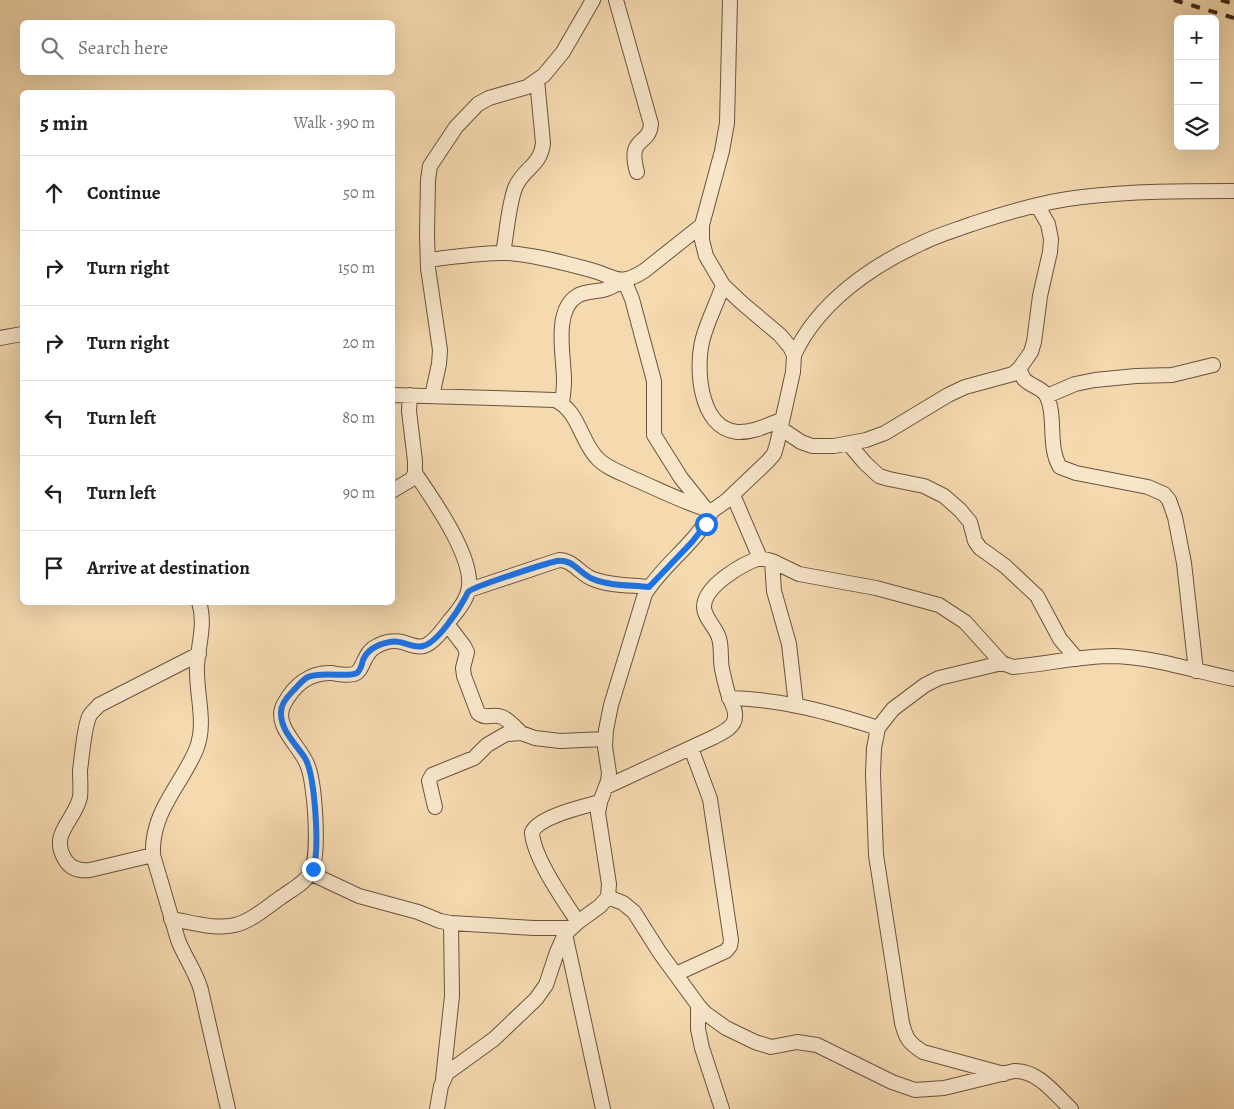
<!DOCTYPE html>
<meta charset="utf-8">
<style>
:root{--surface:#fff;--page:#f2f2f2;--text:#202124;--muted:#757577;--line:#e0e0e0}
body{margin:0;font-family:Alegreya,serif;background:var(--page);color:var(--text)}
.controls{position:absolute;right:15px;top:15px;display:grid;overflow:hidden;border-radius:8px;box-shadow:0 5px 20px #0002}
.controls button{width:45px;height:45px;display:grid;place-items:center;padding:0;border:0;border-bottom:1px solid var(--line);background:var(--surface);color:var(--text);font:25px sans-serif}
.stop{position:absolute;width:15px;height:15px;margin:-11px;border:4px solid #1a73e8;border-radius:50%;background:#fff}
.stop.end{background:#1a73e8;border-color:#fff;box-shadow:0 1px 5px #0008}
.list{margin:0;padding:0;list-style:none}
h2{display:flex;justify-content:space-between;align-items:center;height:65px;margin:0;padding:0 20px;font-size:21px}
h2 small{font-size:16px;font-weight:400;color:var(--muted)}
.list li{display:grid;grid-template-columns:32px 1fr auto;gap:15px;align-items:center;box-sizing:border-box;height:75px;padding:0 20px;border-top:1px solid var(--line)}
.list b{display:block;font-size:19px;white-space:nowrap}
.list em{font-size:16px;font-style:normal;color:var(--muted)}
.icon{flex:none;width:28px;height:28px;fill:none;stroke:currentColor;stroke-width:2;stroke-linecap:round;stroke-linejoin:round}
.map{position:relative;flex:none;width:1234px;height:1109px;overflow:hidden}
.search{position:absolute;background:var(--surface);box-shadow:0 5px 20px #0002;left:20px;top:20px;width:375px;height:55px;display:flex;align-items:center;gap:12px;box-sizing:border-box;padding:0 18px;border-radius:8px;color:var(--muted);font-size:19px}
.panel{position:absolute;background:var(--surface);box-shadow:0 5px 20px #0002;left:20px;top:90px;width:375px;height:515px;border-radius:8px}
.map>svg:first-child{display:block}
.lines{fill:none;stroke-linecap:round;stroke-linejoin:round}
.street-casing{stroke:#6a533e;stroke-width:16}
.street{stroke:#f8e6cb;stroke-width:14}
.rail{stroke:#3c2619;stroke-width:4;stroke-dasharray:9 9;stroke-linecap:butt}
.route{stroke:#1a73e8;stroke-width:6}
</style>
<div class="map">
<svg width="1234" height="1109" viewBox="0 0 1234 1109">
<rect width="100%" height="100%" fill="#f5d9af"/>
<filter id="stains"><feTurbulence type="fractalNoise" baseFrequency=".004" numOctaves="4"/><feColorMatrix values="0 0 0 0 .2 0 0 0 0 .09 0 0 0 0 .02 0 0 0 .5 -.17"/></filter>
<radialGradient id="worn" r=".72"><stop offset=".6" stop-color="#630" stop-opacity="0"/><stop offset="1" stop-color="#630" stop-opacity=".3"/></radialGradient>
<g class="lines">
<g class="street-casing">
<path id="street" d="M616 0 651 124C649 147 627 135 637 172
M503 253C507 232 508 208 515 188 523 168 541 166 543 143L537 80
M428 260C454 257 482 252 508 253 535 255 565 263 591 270 616 277 619 287 644 271L702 225
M723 285C717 303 708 320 703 338 695 367 699 428 737 432 752 433 768 425 781 420
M0 338 22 334
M794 355C818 303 871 266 922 243 938 235 956 230 972 224 1008 212 1045 201 1082 197 1132 191 1184 191 1234 191
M1019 369C1021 372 1022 376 1024 379 1030 386 1041 387 1046 395 1057 415 1047 446 1060 467L1076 473 1148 487 1164 494 1169 500 1175 517 1184 563 1196 671
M392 395 555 400C579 411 580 440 597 458 606 468 622 473 634 479 660 490 685 503 712 511L726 501 768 461 774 454 777 444 793 372 794 355 790 347 780 335 742 303 723 285 706 256 702 240V225L722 151 727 123 730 0
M432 396 439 364 440 350 428 268 427 234 428 180 430 166 456 127 478 104 489 98 527 87 544 75 563 52 593 0
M1047 396 1075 384 1095 380 1136 376 1172 375 1213 365
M562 403C563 396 564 388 564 380 564 357 553 311 577 296 585 291 594 292 603 290 611 288 617 284 624 280L632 299 654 381V435L681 478 705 508
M780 428 801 442 812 446H834L866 440 885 433 948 395 965 387 1002 377 1013 374 1019 369 1031 352 1034 342 1040 296 1050 252 1051 239 1048 224 1037 205
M849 444 865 463 879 476 889 479 924 486 944 496 960 510 970 522 975 541 980 548 1005 566 1037 596 1060 639 1077 659
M392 491 412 479 415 473V461L409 411 410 395
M733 495 760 558
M772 561 774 591 789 644 796 705
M469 590 559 560C573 560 580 574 593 579 610 586 631 585 649 587
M199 602C206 625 198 644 197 667 196 696 207 723 196 750 180 787 151 812 153 855L178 940C185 958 196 972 201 990L228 1109
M447 624 464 646 467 652 463 668 464 676 478 713C486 720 493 713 502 717 509 720 516 728 521 733
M1002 663 939 678 925 685 893 709 878 728 874 748 873 774 876 855 902 1023C906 1039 909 1043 923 1052L1004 1074
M729 698C782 699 828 712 878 728
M606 787 714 737C722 733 735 727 735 717 736 710 732 704 730 699 726 689 724 678 722 669 720 659 722 648 719 638 716 627 704 618 704 607 704 586 742 564 760 558L772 561 799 574 876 588 939 605 965 622 1002 663 1013 667C1047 664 1080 656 1113 656 1154 657 1194 671 1234 679
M435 807 429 781 432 775 474 758 487 745 506 734 521 733 535 738 560 741 605 739
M153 855 90 870C81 871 72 870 66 861 48 834 75 821 80 797 81 789 80 779 80 770 82 757 84 728 89 717 91 712 96 709 99 705L199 654
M310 873 359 896 418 912 440 921 451 923 534 928H570
M608 897 623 903 634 912 660 953 698 1005 705 1013 726 1028 755 1042 771 1047 797 1042 817 1045 892 1082 915 1090 944 1088 1014 1071C1038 1070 1055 1094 1071 1109
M171 919C191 922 215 930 235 925 251 921 266 908 280 898 291 890 305 883 311 872 320 855 315 781 307 764 300 746 272 725 284 704 294 685 310 672 332 673 338 674 348 676 354 674 364 671 363 652 377 646 384 642 394 640 402 642 409 644 417 648 424 646 434 643 444 628 450 620 457 612 466 601 468 591 477 561 432 498 415 473
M578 922C564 901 533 857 532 832 540 816 583 807 600 802
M565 934 603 1109
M676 974 726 951 730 946 731 940 710 799 691 748
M698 1005V1029L702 1048 722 1109
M443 1079 452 996 451 923
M437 1109 441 1086 447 1073 494 1039 536 999 546 985 557 952 565 934 578 922 600 906 608 897 609 884 598 813 600 802 608 781 609 773 605 747 606 730 611 705 645 594C664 563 696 544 712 511"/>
</g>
<use href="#street" class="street"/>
<path class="rail" d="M1174 0 1234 18
M1221 0 1234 4"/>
</g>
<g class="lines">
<path class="route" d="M313 869C320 850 315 775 305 758 296 744 280 730 281 712 281 705 287 697 292 692 297 687 302 680 308 677 322 671 349 678 357 673 361 670 362 664 363 660 368 648 379 644 390 642 402 639 412 649 423 646 437 643 458 611 465 598 466 596 467 594 468 592 472 587 547 563 557 561 572 558 580 574 593 579 609 586 631 585 649 587L692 542 706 524"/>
</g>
<rect width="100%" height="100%" filter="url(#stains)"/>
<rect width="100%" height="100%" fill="url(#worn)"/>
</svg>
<div class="controls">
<button>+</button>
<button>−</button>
<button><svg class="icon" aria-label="layers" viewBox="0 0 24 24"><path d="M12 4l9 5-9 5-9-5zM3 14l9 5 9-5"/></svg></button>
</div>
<div class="stop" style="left:706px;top:524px"></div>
<div class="stop end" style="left:313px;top:869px"></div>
<div class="search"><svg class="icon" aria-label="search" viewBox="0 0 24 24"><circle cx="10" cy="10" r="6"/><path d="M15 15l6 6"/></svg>Search here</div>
<section class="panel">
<h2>5 min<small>Walk · 390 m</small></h2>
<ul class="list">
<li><svg class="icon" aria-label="ahead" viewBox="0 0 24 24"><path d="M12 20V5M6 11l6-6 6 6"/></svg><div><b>Continue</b></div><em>50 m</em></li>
<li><svg class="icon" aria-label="right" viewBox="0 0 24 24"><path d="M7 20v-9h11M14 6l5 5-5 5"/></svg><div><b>Turn right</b></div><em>150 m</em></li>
<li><svg class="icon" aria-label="right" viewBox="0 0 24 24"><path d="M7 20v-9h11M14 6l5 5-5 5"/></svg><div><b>Turn right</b></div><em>20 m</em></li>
<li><svg class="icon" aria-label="left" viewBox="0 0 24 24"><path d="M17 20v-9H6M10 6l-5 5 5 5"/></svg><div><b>Turn left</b></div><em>80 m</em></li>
<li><svg class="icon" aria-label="left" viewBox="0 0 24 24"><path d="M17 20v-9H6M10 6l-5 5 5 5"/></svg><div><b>Turn left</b></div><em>90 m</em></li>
<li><svg class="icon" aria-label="arrive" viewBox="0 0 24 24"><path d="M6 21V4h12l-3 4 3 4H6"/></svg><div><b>Arrive at destination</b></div></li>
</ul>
</section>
</div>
